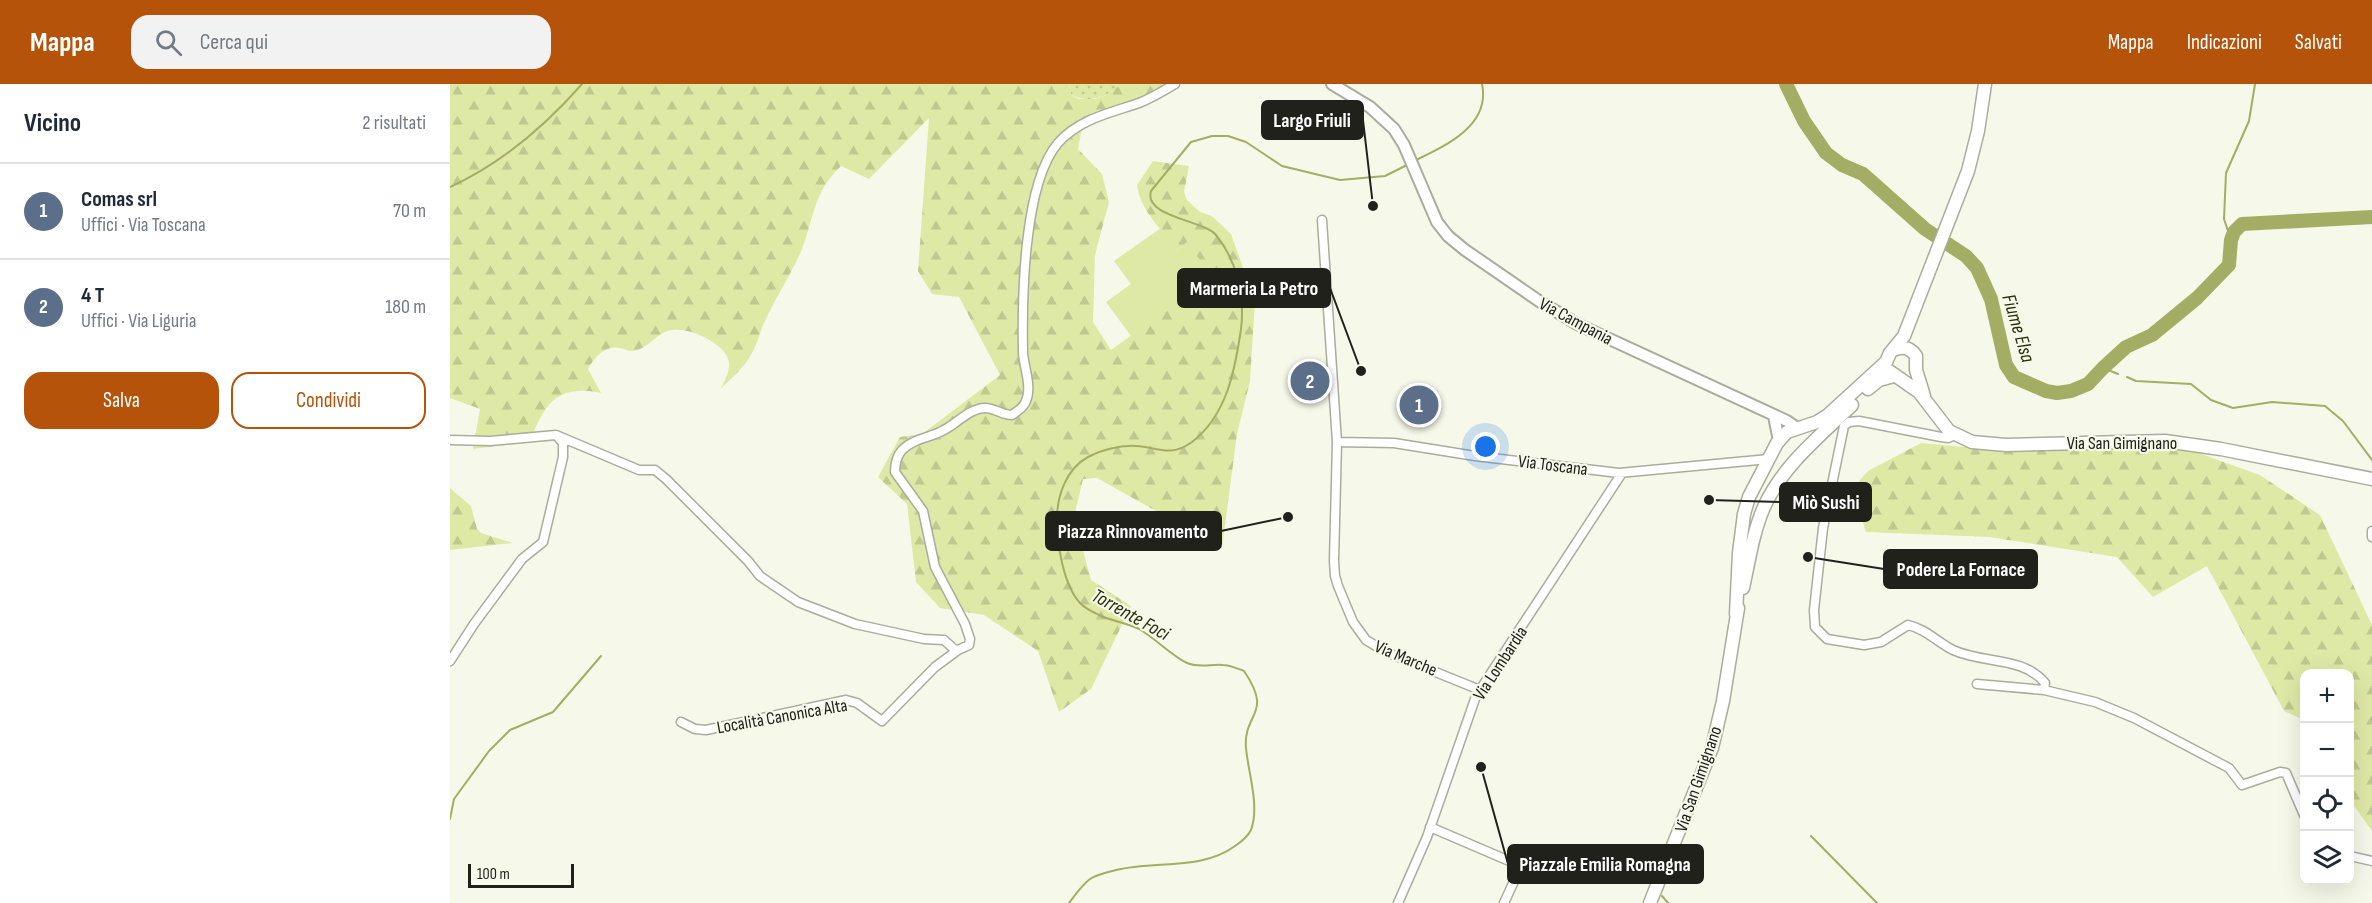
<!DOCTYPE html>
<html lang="it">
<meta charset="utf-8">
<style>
:root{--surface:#fff;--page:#f2f2f3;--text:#1f2937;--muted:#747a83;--line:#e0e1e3;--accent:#b45309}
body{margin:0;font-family:"Sofia Sans Condensed",sans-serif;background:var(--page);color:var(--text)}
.controls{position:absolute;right:18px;bottom:18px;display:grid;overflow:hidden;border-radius:12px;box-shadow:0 6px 24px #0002}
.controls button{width:54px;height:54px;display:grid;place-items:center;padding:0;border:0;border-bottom:2px solid var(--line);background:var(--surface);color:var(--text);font:30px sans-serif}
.scale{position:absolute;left:18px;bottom:15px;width:106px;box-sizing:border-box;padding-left:6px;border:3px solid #20211b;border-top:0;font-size:16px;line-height:21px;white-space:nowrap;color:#20211b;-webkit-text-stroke:4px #f6f9e9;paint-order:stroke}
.you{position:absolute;left:1036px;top:363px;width:21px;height:21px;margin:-15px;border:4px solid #fff;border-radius:50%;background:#1a73e8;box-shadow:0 0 0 9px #1a73e833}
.badge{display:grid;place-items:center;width:39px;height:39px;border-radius:50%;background:var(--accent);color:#fff;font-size:20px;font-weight:700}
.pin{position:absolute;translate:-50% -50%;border:3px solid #fff;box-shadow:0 2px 6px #0006}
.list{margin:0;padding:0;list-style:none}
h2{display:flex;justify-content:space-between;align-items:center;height:78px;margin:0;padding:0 24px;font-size:26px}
h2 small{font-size:20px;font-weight:400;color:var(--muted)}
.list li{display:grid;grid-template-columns:39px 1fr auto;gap:18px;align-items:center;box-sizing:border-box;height:96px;padding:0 24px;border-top:2px solid var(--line)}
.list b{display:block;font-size:22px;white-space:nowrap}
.list p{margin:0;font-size:20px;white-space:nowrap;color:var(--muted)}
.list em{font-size:20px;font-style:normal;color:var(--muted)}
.actions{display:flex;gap:12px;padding:18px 24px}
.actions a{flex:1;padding:14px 0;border:2px solid var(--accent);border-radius:18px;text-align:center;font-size:21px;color:var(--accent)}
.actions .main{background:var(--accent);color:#fff}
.icon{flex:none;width:33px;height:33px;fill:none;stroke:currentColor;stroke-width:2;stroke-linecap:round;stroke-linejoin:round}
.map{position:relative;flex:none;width:1922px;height:819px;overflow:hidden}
header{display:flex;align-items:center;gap:36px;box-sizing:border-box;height:84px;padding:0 30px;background:var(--accent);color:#fff}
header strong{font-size:28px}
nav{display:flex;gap:33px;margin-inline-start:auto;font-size:21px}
.search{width:420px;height:54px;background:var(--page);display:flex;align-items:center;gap:15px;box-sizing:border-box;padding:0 21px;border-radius:18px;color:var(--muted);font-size:22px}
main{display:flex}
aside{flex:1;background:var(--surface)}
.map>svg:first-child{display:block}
.grass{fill:url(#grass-dots)}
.forest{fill:url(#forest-firs)}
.pitch{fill:#dfe9a6}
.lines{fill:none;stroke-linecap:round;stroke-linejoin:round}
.stream{stroke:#a3ad63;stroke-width:2}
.river{stroke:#a3ad63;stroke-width:14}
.minor-casing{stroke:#aaac9d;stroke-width:11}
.tertiary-casing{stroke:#aaac9d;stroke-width:14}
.secondary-casing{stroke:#aaac9d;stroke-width:15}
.minor{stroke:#fff;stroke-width:8}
.tertiary{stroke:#fff;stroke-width:10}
.secondary{stroke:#fff;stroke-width:12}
.labels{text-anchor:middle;stroke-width:4.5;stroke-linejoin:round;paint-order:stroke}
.street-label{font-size:18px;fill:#20211b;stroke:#f6f9e9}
.water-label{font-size:20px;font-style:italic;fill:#292d0b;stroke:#f6f9e9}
.leader{fill:none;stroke:#20211b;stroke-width:2}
.callout-dot{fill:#20211b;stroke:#f6f9e9;stroke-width:2}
.callout{fill:#20211b;stroke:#20211b;stroke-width:2}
.callout-label{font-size:20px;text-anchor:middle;font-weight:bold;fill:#fff}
</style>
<header>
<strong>Mappa</strong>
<div class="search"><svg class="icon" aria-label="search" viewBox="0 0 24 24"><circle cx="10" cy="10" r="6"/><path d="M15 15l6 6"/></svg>Cerca qui</div>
<nav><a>Mappa</a><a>Indicazioni</a><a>Salvati</a></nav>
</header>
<main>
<aside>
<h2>Vicino<small>2 risultati</small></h2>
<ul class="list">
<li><span class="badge" style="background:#5c6f8a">1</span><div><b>Comas srl</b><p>Uffici · Via Toscana</p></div><em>70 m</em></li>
<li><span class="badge" style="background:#5c6f8a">2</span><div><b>4 T</b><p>Uffici · Via Liguria</p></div><em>180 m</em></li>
</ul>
<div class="actions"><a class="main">Salva</a><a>Condividi</a></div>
</aside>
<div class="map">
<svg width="1922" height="819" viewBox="0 0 1922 819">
<defs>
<pattern id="grass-dots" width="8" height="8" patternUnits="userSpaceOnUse" patternTransform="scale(1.5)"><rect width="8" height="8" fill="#dfe9a6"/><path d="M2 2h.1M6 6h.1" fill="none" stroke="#bfc88e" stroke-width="1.8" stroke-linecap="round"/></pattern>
<pattern id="forest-firs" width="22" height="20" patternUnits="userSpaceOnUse" patternTransform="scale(1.5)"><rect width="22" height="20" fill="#dfe9a6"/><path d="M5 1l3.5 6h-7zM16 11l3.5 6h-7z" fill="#bfc88e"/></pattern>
</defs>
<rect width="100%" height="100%" fill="#f6f9e9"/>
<path class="grass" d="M619 0H672C657 13 640 20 621 11Z"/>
<path class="forest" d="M0 0H619L621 11 629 15H646L656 11 672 0H716L632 44 628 65 652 90 659 118 645 171 643 238 661 266 762 193 737 159 727 166C711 144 691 128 687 101L703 77 739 82 734 108 737 116 750 128 762 132 781 150 805 217 800 297 787 350 772 464 647 394 633 395 624 433 641 496 681 522 641 605 609 628 588 567 534 531 490 524 466 498 457 420 428 393 450 353 472 350 550 291 509 213 482 210 468 187 479 34 419 95 391 82C363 109 365 131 352 165 342 189 327 211 316 235 310 246 308 259 302 269 295 283 282 294 271 304 275 296 280 286 279 278 276 259 239 243 222 246 207 248 201 262 187 266 180 269 176 265 169 264 155 261 144 274 138 285L151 309C107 300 94 320 80 358L23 365 30 325 0 314Z
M1471 359 1549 366 1701 365 1743 367 1810 391 1870 431 1922 541V747L1900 716V590H1854V636L1834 627 1757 482 1703 513 1667 473 1539 453 1416 448 1402 405 1418 387Z
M0 404 21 422 27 445 31 449 63 459 0 466Z"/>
<path class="pitch" d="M711 144 727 166 737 158 762 193 681 252 656 218 681 200 664 177Z"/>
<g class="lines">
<path class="stream" d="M964 77C995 62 1041 42 1032 0
M0 103C50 80 96 41 132 0
M1781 156 1774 135 1776 89 1799 37 1805 0
M1653 284 1668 290
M1677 293 1686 297 1741 300 1761 316 1783 324 1822 318 1875 322 1893 337 1922 376
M0 735 4 715 39 667 60 646 103 628 151 572
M1361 752 1427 819
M1212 812 1218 819
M619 819C625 811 632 801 640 795 647 790 658 788 666 786 705 776 751 787 785 762 791 758 798 752 801 746 810 722 798 688 796 664 793 628 824 631 794 587 788 585 780 581 773 581 761 580 748 584 737 579 722 572 705 554 689 545 677 539 663 537 651 532 645 529 636 525 631 520 613 502 607 459 607 435 607 412 616 385 638 373 651 366 670 361 686 362 708 363 720 374 742 358 777 331 785 286 791 245 795 212 787 177 766 151 754 136 693 133 701 107L741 58 762 52H778L796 58 832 82 890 96 935 92 959 80"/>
<path class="river" d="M1336 0 1354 37 1376 69 1392 81 1413 90 1475 145 1516 172 1527 184 1541 215 1556 281 1564 293 1596 307 1607 309 1621 307 1638 300 1653 284 1676 263 1702 251 1747 214 1779 181 1781 156 1784 148 1792 140 1922 133"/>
<g class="minor-casing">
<path id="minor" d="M872 136 887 358 884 477 885 492 888 502 903 538 916 556 936 568 1030 606
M1505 351 1498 354 1491 353 1409 337 1399 338 1394 342 1373 444 1364 526 1365 543 1377 555 1414 561 1431 558 1458 541C1476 545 1487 558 1503 566 1533 580 1573 572 1595 599L1594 606 1645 618 1684 634 1779 684 1792 701 1830 688 1836 689 1854 731
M0 356 40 357 106 351 189 386H205L216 395 298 477 310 492 348 518 405 540 474 555 494 556 504 565 508 566 519 561 520 555 515 540 485 483 473 427 445 388C445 380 446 373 452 366 464 354 480 354 494 346 506 340 520 324 535 324 545 324 552 331 562 331 566 328 573 324 575 319 583 304 574 284 573 269 572 216 573 100 608 59 629 35 660 29 689 19 702 14 713 7 725 0
M887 358 944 359 1025 372 1169 389 1319 375
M1922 447V453
M0 577 24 540 72 475 93 458 113 373V359L107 352
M1527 600 1594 606
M231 638 245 645 256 646 396 616 407 619 432 637 485 583 508 566
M980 743 1071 782 1054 819
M1900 772 1922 777
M948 819 977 753 1026 612 1172 389"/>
</g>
<g class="tertiary-casing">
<path id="tertiary" d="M882 0 920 23 944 45 954 61 987 138 998 152 1015 166 1089 217 1127 240 1337 337 1347 344
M1324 332 1329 357"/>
</g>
<g class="secondary-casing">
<path id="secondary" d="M1443 266C1453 262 1460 263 1466 272V286L1474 312
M1439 287 1469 308 1499 347 1522 358 1556 361 1715 357 1771 365 1922 395
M1418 305 1429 296 1444 292
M1293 504C1299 477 1303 448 1314 423 1333 381 1370 352 1402 321
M1286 530 1289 469 1294 430 1299 413 1327 359 1337 348 1367 338 1378 331 1436 278 1440 269 1454 252 1518 87 1528 47 1535 0
M1200 819 1262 664 1273 617 1288 524"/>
</g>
<use href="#minor" class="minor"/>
<use href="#tertiary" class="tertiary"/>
<use href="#secondary" class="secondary"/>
</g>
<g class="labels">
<g class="street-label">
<text transform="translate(1126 237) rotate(28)" y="6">Via Campania</text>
<text x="1672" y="365">Via San Gimignano</text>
<text transform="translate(1103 381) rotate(7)" y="6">Via Toscana</text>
<text transform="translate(956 574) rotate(23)" y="6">Via Marche</text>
<text transform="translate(1050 579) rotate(-57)" y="6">Via Lombardia</text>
<text transform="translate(332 632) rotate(-10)" y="6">Località Canonica Alta</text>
<text transform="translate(1248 695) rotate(-71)" y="6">Via San Gimignano</text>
</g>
<g class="water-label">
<text transform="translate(1569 244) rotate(73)" y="7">Fiume Elsa</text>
<text transform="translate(681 530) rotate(29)" y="7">Torrente Foci</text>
</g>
</g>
<path class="leader" d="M923 122L913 36M911 287L880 204M1259 416L1330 418M838 433L771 447M1358 473L1434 485M1031 683L1058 780"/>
<g class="callout-dot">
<circle cx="923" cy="122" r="6"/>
<circle cx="911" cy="287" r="6"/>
<circle cx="1259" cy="416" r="6"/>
<circle cx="838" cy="433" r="6"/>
<circle cx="1358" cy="473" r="6"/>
<circle cx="1031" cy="683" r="6"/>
</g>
<g class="callout">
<rect x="812" y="17" width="101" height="38" rx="6"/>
<rect x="728" y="185" width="152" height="38" rx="6"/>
<rect x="1330" y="399" width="91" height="38" rx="6"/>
<rect x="596" y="428" width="175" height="38" rx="6"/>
<rect x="1434" y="466" width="153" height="38" rx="6"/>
<rect x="1058" y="761" width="195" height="38" rx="6"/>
</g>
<g class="callout-label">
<text x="862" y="43">Largo Friuli</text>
<text x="804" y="211">Marmeria La Petro</text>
<text x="1376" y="425">Miò Sushi</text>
<text x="683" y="454">Piazza Rinnovamento</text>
<text x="1511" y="492">Podere La Fornace</text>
<text x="1155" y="787">Piazzale Emilia Romagna</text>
</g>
</svg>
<div class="controls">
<button>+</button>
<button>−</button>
<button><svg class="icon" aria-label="locate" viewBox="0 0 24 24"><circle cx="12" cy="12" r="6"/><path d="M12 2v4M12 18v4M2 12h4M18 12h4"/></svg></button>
<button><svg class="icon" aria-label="layers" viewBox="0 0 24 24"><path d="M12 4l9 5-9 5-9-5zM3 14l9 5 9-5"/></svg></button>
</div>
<div class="scale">100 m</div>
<div class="you"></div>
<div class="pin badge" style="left:969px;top:321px;background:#5c6f8a">1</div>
<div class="pin badge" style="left:860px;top:297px;background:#5c6f8a">2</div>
</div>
</main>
